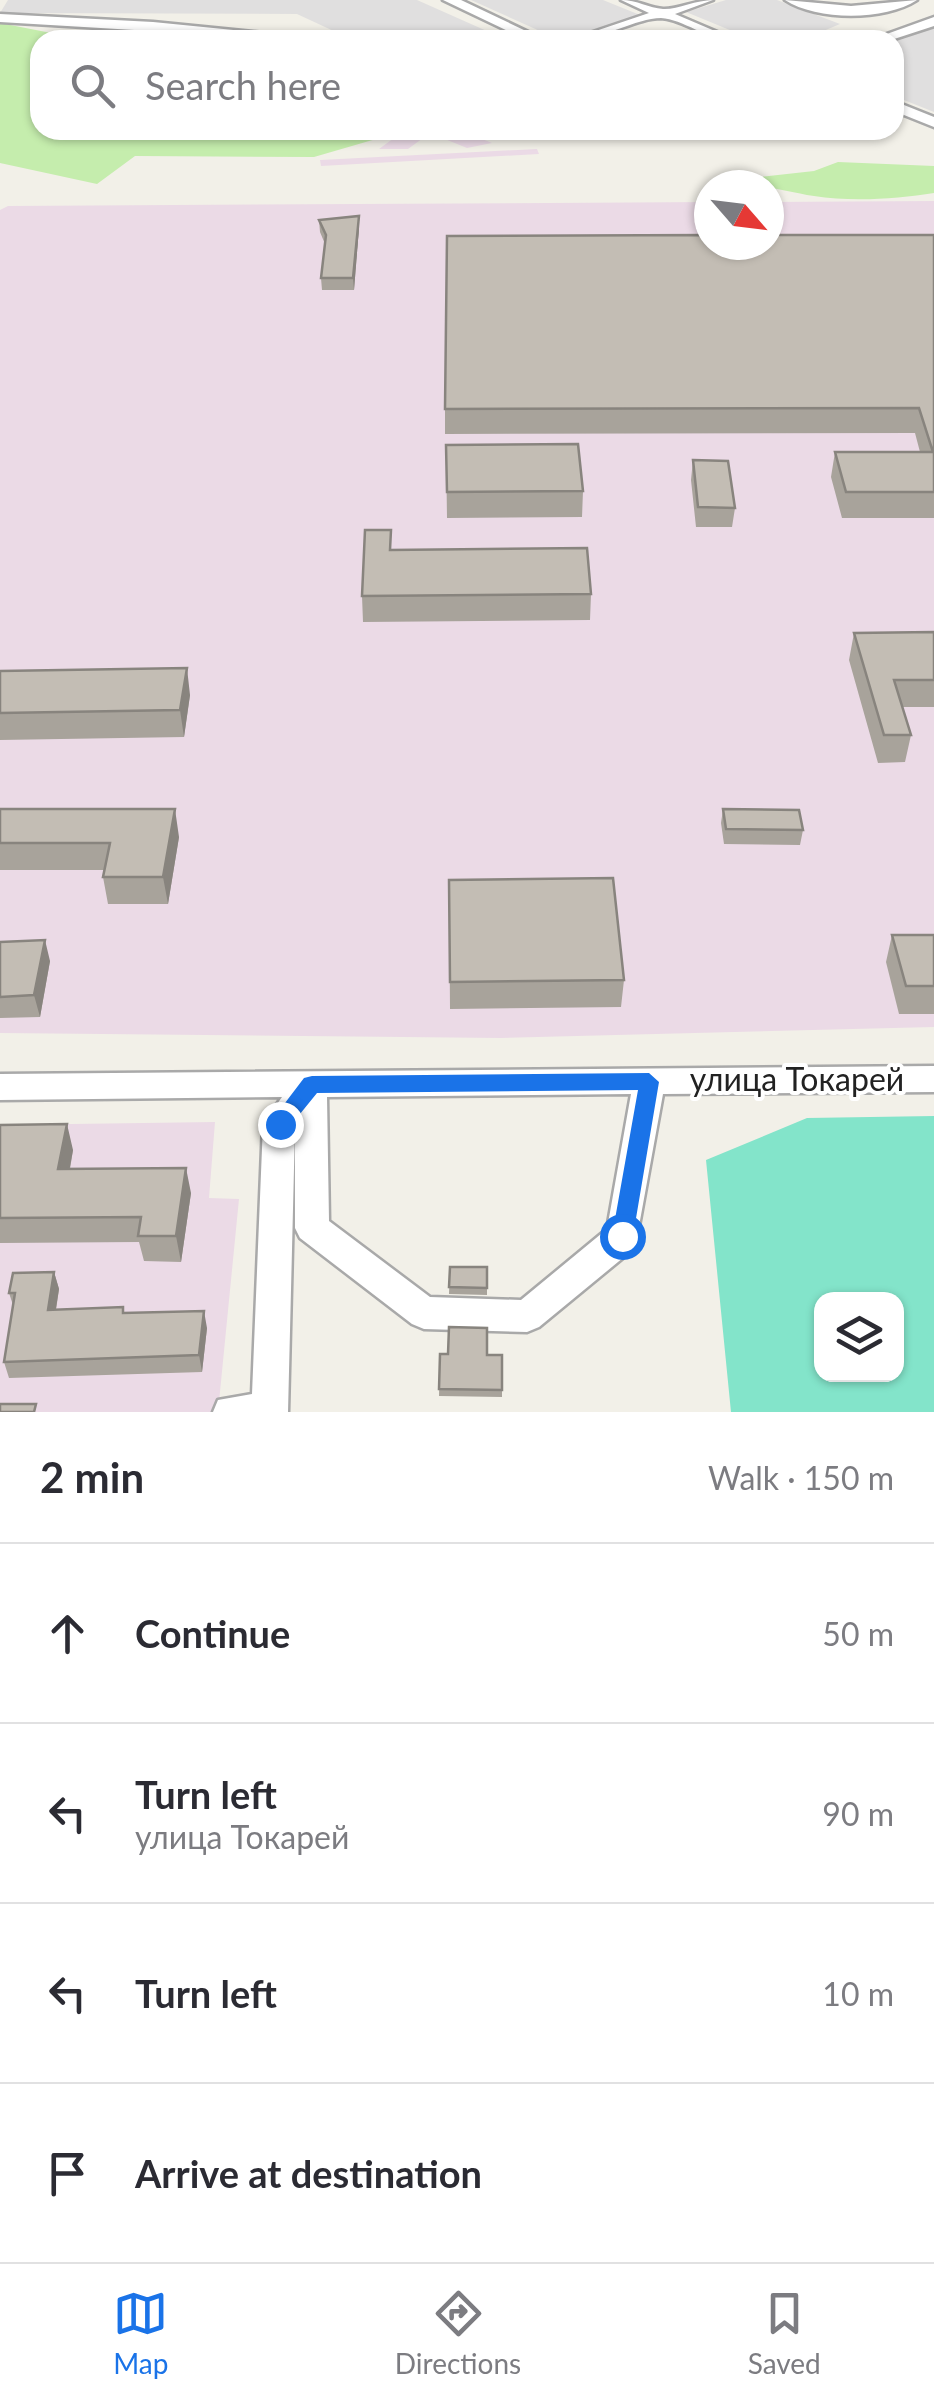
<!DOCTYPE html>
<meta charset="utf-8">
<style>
:root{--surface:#fff;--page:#f7f7f7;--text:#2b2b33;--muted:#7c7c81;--line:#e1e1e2;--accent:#1a73e8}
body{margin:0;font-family:Lato,sans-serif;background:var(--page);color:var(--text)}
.controls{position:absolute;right:30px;bottom:30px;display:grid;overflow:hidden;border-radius:20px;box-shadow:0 2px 8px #0004}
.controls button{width:90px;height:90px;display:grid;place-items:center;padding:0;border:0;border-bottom:2px solid var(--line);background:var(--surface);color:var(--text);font:50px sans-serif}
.compass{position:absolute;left:694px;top:170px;width:90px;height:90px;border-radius:50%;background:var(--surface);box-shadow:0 2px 8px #0004;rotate:118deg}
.stop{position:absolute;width:30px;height:30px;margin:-22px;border:8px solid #1a73e8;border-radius:50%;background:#fff}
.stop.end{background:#1a73e8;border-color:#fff;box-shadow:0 2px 10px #0008}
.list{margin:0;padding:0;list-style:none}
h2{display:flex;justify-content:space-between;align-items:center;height:130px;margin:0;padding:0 40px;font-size:42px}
h2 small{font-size:32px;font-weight:400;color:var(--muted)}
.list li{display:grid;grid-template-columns:65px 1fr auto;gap:30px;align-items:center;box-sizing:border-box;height:180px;padding:0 40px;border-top:2px solid var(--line)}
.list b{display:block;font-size:38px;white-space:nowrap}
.list p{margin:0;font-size:32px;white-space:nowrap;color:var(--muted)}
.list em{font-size:32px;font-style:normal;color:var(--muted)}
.icon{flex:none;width:55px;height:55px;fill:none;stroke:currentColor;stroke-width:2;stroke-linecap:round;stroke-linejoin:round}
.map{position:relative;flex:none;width:934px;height:1412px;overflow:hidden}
.search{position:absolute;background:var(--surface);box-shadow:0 2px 8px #0004;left:30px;right:30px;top:30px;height:110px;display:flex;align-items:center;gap:25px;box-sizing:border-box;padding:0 35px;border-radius:30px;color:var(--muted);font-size:38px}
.sheet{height:850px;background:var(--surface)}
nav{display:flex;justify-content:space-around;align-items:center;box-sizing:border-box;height:140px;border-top:2px solid var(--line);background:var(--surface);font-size:28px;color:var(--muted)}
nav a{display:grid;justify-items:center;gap:5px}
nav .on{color:var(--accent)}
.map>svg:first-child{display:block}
.residential{fill:#e0dfdf}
.industrial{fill:#ebdae6}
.grass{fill:#c5edad}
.pitch{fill:#83e4ca;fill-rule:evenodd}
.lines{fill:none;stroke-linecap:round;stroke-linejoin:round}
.minor-casing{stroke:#a9a9a9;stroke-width:5}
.minor{fill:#fff;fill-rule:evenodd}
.wall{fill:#a8a39b}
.shaded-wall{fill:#88847e}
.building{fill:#c3bdb4;stroke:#88847e;stroke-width:2.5}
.route{fill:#1a73e8}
.labels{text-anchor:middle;stroke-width:8;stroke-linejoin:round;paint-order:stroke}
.near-street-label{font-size:32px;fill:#222;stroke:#fff}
</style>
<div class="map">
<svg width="934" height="1412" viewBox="0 0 934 1412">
<rect width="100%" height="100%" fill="#f2f0e8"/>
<path class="residential" d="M8 0H417L507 40H353L297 14 0 13Z
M471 0H603L640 15 560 40Z
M726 0H777L840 24 802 40H754L686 12Z
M934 24V112L894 96V40H878Z"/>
<path class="industrial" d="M405 130H460L492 143 467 148 430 133 408 149H379Z
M537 149 539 154 321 166 320 160Z
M934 201V1027L501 1038 0 1033V210L8 206 709 202V245H769V202Z
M215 1122 209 1198 239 1199 218 1412H0V1125Z"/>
<path class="grass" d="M0 23 87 40H40V130H391L376 139 314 157 135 156 97 184 0 163Z
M838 162 934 166V193C898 199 851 202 814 196 789 192 770 186 746 185L743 179 814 171Z"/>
<path class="pitch" d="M934 1116V1412H731L706 1160 807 1118ZM822 1300H896V1374H822Z"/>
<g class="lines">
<g class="minor-casing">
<path id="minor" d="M443 0H461L545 40H527Z
M621 0C637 0 649 8 663 9 676 10 696 0 713 0L675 14 736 40C706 40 683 19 661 18 636 18 603 40 569 40L649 13Z
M785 0 851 6 917 0C885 21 817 21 785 0Z
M0 14 153 22 295 36 302 40 0 22Z
M934 17V26L891 40H870Z
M894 101 934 117V127L894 111Z
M934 1066V1092L663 1094 635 1248 539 1327 527 1332 424 1329 412 1324 300 1238 295 1228V1127L288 1412H213L218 1400 252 1394 263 1124 282 1097 0 1100V1074ZM631 1094 607 1229 521 1300 430 1297 329 1221 327 1097Z"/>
</g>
<use href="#minor" class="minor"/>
</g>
<path class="wall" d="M319 220 359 228 354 290H322L321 278 325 244 320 232Z
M934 235V518H842L831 477 835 452H920L915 433 445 434V409Z
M446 445 583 491 582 517 447 518Z
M693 460 735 508 732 527H696L691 480Z
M392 550 591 594 590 620 363 622 362 596Z
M934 632V707H902L911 735 905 762 878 763 849 660 854 633Z
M0 671 190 695 184 737 0 740Z
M0 809 179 837 168 904H108L103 877 104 870H0Z
M723 809 803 830 800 845 724 844 721 823Z
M449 880 624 980 621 1007 450 1009Z
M892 935H934V1014H899L886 962Z
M0 942 50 961 40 1017 0 1018Z
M0 1125 73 1150 70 1169 191 1193 181 1262 144 1261 139 1242 0 1243Z
M450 1267H487V1295L449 1294Z
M54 1272 59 1289 56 1310 125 1312 207 1328 202 1372 9 1378 4 1362 13 1305 9 1293Z
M440 1354 502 1355V1397L439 1396Z"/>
<path class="shaded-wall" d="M359 216V228L354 290 353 278Z
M187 668 190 695 184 737 180 710Z
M175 809 179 837 168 904 163 877Z
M45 940 50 961 40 1017 34 995Z
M67 1124 73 1150 65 1194 58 1169Z
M186 1168 191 1193 181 1262 176 1236Z
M54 1272 59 1289 53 1327 48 1310Z
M204 1311 207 1328 202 1372 199 1355Z"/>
<path class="building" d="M359 216 353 278H321L326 235 319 220Z
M709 235V245H769V235H934V492H846L835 452H933L919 408 445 409 447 236Z
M578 444 583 491 447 492 446 445Z
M693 460 728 461 735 508 698 507Z
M365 530H391L390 550 587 548 591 594 362 596Z
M934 632V680H894L911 735H884L854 633Z
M187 668 180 710 0 713V671Z
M0 809H175L163 877H103L110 843H0Z
M723 809 799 810 803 830 726 829Z
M613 878 624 980 450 982 449 880Z
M892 935H934V986H906Z
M45 940 34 995 0 997V942Z
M67 1124 58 1169 186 1168 176 1236H138L141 1217 0 1218V1125Z
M450 1267H487V1288L449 1287Z
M54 1272 48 1310 123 1307V1313L204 1311 199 1355 4 1362 15 1293H9L13 1273Z
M449 1327 487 1328V1355H502V1390L439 1389 440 1354H448Z
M0 1404H36L34 1412H0Z"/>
<path class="route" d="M649 1073 659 1082 633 1236 630 1243 622 1246 615 1243 612 1236 638 1090 317 1093 287 1130 280 1133 269 1124 304 1078 312 1076Z"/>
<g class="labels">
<g class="near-street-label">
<text x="797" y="1091">улица Токарей</text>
</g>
</g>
</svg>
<div class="controls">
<button><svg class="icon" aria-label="layers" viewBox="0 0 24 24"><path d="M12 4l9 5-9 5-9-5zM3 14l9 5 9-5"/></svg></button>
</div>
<svg class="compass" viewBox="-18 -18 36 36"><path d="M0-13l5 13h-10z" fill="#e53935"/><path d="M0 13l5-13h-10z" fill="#7c7c81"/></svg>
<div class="stop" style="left:622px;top:1236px"></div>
<div class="stop end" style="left:280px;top:1124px"></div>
<div class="search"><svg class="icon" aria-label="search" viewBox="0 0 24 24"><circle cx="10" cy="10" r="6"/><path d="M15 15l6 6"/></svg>Search here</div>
</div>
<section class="sheet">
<h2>2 min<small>Walk · 150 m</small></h2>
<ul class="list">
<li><svg class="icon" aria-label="ahead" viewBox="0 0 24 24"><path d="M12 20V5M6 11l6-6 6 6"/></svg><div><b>Continue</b></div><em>50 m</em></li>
<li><svg class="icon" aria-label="left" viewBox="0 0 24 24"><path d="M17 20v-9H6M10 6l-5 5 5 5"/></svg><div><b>Turn left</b><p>улица Токарей</p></div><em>90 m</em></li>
<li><svg class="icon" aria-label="left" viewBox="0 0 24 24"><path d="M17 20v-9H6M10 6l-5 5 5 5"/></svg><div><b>Turn left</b></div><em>10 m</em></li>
<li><svg class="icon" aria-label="arrive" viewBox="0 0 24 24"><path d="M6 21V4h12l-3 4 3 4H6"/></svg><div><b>Arrive at destination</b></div></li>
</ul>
</section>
<nav>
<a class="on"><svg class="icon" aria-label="map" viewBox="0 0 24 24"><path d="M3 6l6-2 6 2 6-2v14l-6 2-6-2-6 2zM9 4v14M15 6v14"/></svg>Map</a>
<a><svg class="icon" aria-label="directions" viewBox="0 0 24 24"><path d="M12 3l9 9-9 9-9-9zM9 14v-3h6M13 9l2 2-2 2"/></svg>Directions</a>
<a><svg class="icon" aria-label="saved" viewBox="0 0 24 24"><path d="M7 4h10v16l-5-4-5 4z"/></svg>Saved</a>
</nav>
